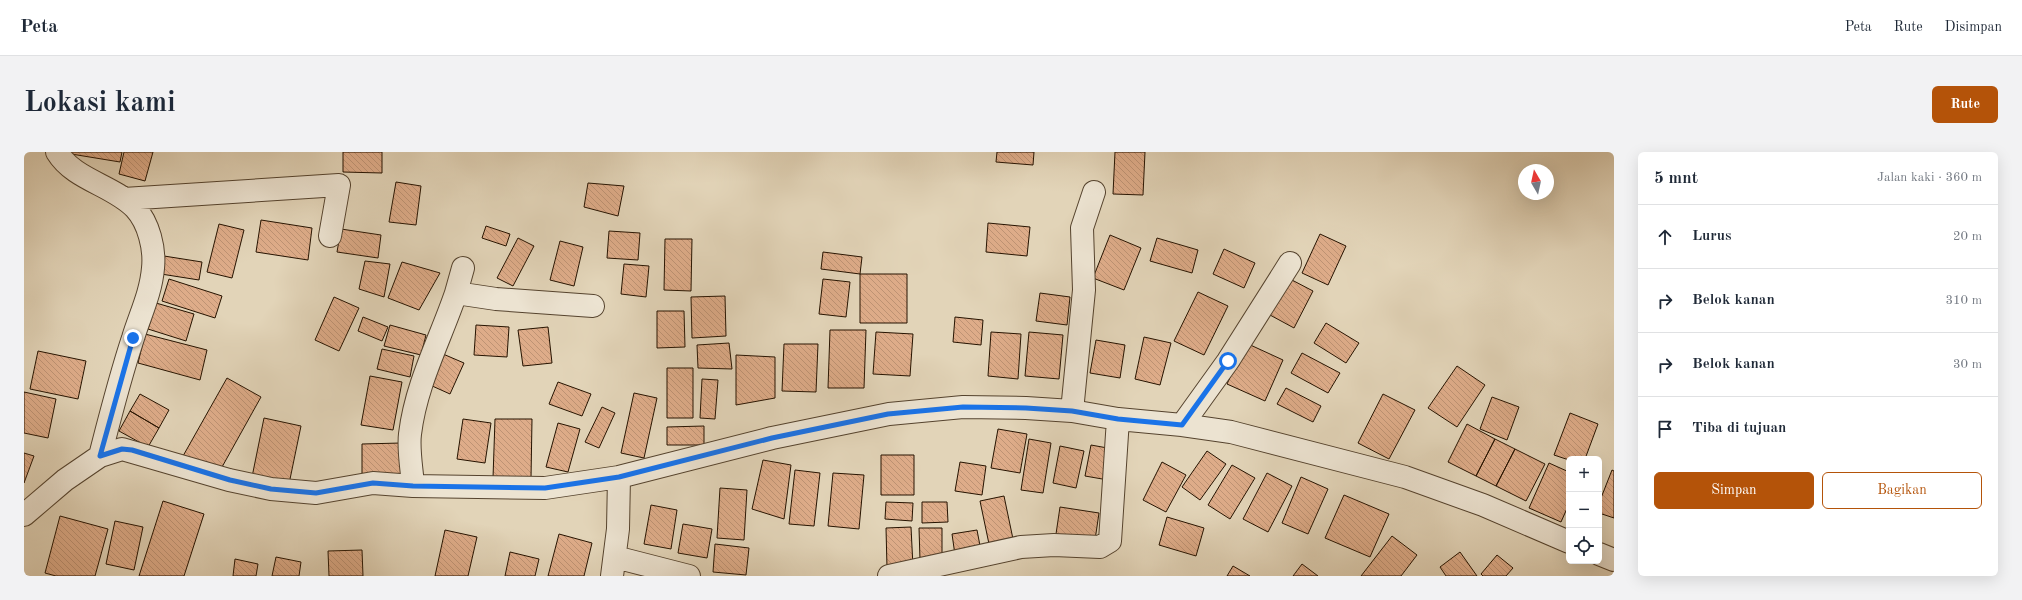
<!DOCTYPE html>
<html lang="id">
<meta charset="utf-8">
<style>
:root{--surface:#fff;--page:#f2f2f3;--text:#1f2937;--muted:#747a83;--line:#e0e1e3;--accent:#b45309}
body{margin:0;font-family:"Old Standard TT",serif;background:var(--page);color:var(--text)}
.controls{position:absolute;right:12px;bottom:12px;display:grid;overflow:hidden;border-radius:6px;box-shadow:0 4px 16px #0002}
.controls button{width:36px;height:36px;display:grid;place-items:center;padding:0;border:0;border-bottom:1px solid var(--line);background:var(--surface);color:var(--text);font:20px sans-serif}
.compass{position:absolute;left:1494px;top:12px;width:36px;height:36px;border-radius:50%;background:var(--surface);box-shadow:0 4px 16px #0002;rotate:351deg}
.stop{position:absolute;width:12px;height:12px;margin:-9px;border:3px solid #1a73e8;border-radius:50%;background:#fff}
.stop.end{background:#1a73e8;border-color:#fff;box-shadow:0 1px 4px #0008}
.list{margin:0;padding:0;list-style:none}
h2{display:flex;justify-content:space-between;align-items:center;height:52px;margin:0;padding:0 16px;font-size:17px}
h2 small{font-size:13px;font-weight:400;color:var(--muted)}
.list li{display:grid;grid-template-columns:26px 1fr auto;gap:12px;align-items:center;box-sizing:border-box;height:64px;padding:0 16px;border-top:1px solid var(--line)}
.list b{display:block;font-size:15px;white-space:nowrap}
.list em{font-size:13px;font-style:normal;color:var(--muted)}
.actions{display:flex;gap:8px;padding:12px 16px}
.actions a{flex:1;padding:9px 0;border:1px solid var(--accent);border-radius:6px;text-align:center;font-size:14px;color:var(--accent)}
.actions .main{background:var(--accent);color:#fff}
.icon{flex:none;width:22px;height:22px;fill:none;stroke:currentColor;stroke-width:2;stroke-linecap:round;stroke-linejoin:round}
.map{position:relative;flex:none;width:1590px;height:424px;overflow:hidden;border-radius:6px}
header{display:flex;align-items:center;gap:24px;box-sizing:border-box;height:56px;padding:0 20px;background:var(--surface);border-bottom:1px solid var(--line)}
header strong{font-size:19px}
nav{display:flex;gap:22px;margin-inline-start:auto;font-size:14px}
.intro{display:flex;align-items:center;justify-content:space-between;box-sizing:border-box;height:96px;padding:0 24px}
h1{margin:0;font-size:28px}
.button{padding:10px 18px;border-radius:6px;background:var(--accent);color:#fff;font-size:14px;font-weight:700}
main{display:flex;gap:24px;padding:0 24px}
aside{flex:1;background:var(--surface);border-radius:6px;box-shadow:0 4px 16px #0002}
.map>svg:first-child{display:block}
.building{fill:url(#building-back-hatch);stroke:#261300}
.lines{fill:none;stroke-linecap:round;stroke-linejoin:round}
.minor-casing{stroke:#55432e;stroke-width:24}
.minor{stroke:#ece3d1;stroke-width:22}
.route{stroke:#1a73e8;stroke-width:5}
</style>
<header>
<strong>Peta</strong>
<nav><a>Peta</a><a>Rute</a><a>Disimpan</a></nav>
</header>
<div class="intro"><h1>Lokasi kami</h1><a class="button">Rute</a></div>
<main>
<div class="map">
<svg width="1590" height="424" viewBox="0 0 1590 424">
<defs>
<pattern id="building-back-hatch" width="6" height="6" patternUnits="userSpaceOnUse"><rect width="6" height="6" fill="#deac89"/><path d="M-1 5l2 2M0 0l6 6M5-1l2 2" fill="none" stroke="#be9374"/></pattern>
</defs>
<rect width="100%" height="100%" fill="#e2d4b8"/>
<filter id="stains"><feTurbulence type="fractalNoise" baseFrequency=".005" numOctaves="4"/><feColorMatrix values="0 0 0 0 .2 0 0 0 0 .09 0 0 0 0 .02 0 0 0 .5 -.17"/></filter>
<radialGradient id="worn" r=".72"><stop offset=".6" stop-color="#630" stop-opacity="0"/><stop offset="1" stop-color="#630" stop-opacity=".3"/></radialGradient>
<path class="building" d="M35 0H98L96 10Z
M100 0H129L121 29 95 22Z
M319 0H358V21L319 20Z
M973 0H1010L1009 13 972 10Z
M1091 0H1121L1119 43 1089 42Z
M372 30 397 34 392 73 365 70Z
M564 31 600 34 594 64 560 55Z
M237 68 288 76 284 108 232 100Z
M964 71 1006 75 1003 104 962 100Z
M195 72 220 78 208 126 183 120Z
M462 74 486 82 482 94 458 86Z
M317 77 357 83 354 106 313 100Z
M585 79 616 81 614 108 583 106Z
M1296 82 1322 94 1304 133 1278 121Z
M1086 83 1117 96 1100 138 1069 126Z
M494 86 510 94 489 134 473 126Z
M1133 86 1174 98 1168 121 1126 109Z
M641 87H668L667 139 640 138Z
M536 89 559 95 550 134 526 128Z
M1200 97 1231 111 1220 136 1189 122Z
M799 100 838 105 836 122 797 117Z
M140 104 178 110 175 128 137 122Z
M341 109 366 112 360 145 335 137Z
M378 110 416 121 395 158 364 146Z
M600 112 625 114 622 145 597 142Z
M836 122H883V171H836Z
M145 127 198 144 191 166 138 149Z
M799 127 826 130 822 165 795 162Z
M1266 127 1289 139 1270 176 1246 163Z
M1174 140 1204 154 1180 203 1150 189Z
M1016 141 1046 145 1043 173 1012 169Z
M701 144 702 184 668 186 667 145Z
M310 145 335 156 315 199 291 188Z
M132 151 170 162 162 189 124 177Z
M633 159H660L661 195 633 196Z
M339 165 364 175 358 189 334 179Z
M931 165 959 168 957 193 929 190Z
M1302 171 1335 191 1322 211 1290 191Z
M366 173 402 183 397 203 360 194Z
M452 173 485 175 483 205 450 203Z
M524 175 528 211 499 214 494 178Z
M806 178H842L840 236H804Z
M852 180 889 182 886 224 849 222Z
M967 180 997 182 994 227 964 224Z
M1005 180 1039 183 1035 227 1001 224Z
M121 182 183 198 176 228 114 211Z
M1120 185 1147 191 1136 233 1111 227Z
M1072 188 1101 193 1096 226 1066 221Z
M705 191 708 217 674 216 673 193Z
M1222 191 1259 208 1241 249 1203 232Z
M760 192H794L792 240 758 239Z
M358 197 390 204 386 225 353 217Z
M14 199 62 209 54 247 6 237Z
M1278 201 1316 221 1304 241 1267 221Z
M419 202 440 211 426 242 406 233Z
M712 203 751 205V246L712 253Z
M1433 214 1461 233 1433 275 1404 256Z
M643 216H669V266H643Z
M346 224 378 230 369 278 337 273Z
M203 226 237 245 193 324 159 304Z
M678 227 694 228 691 267 676 266Z
M534 230 567 242 558 264 525 252Z
M1262 236 1297 254 1289 270 1253 252Z
M0 240 32 247 24 286 0 281Z
M610 241 633 246 620 306 597 301Z
M116 242 145 258 135 276 106 259Z
M1359 242 1391 258 1365 307 1334 291Z
M1468 245 1495 255 1483 288 1456 277Z
M578 255 591 261 575 296 561 290Z
M106 259 135 276 124 295 95 279Z
M1546 261 1574 272 1561 307 1545 308 1530 303Z
M240 266 277 274 265 332 228 325Z
M439 267 467 271 461 311 433 307Z
M471 267H508L507 326H469Z
M534 271 556 277 544 320 522 315Z
M1443 272 1471 287 1452 324 1424 310Z
M680 274V293H643V275Z
M974 277 1003 282 996 321 967 316Z
M1005 287 1027 291 1019 341 997 338Z
M1471 287 1491 297 1472 334 1452 324Z
M377 291 378 326 338 327V292Z
M1067 293 1089 297 1084 328 1061 324Z
M1036 294 1060 299 1052 336 1029 331Z
M1491 297 1521 312 1502 349 1472 334Z
M1183 299 1202 312 1176 348 1158 335Z
M0 301 10 304 0 331Z
M857 303H890V343H857Z
M739 308 767 313 760 367 728 357Z
M936 310 962 314 958 343 931 339Z
M1138 310 1162 323 1142 360 1119 348Z
M1525 311 1545 320V352L1537 370 1505 356Z
M1208 313 1231 326 1206 367 1184 353Z
M771 318 796 321 790 374 765 372Z
M1588 318 1590 319V366L1575 361V351Z
M809 321 840 323 835 377 804 374Z
M1243 321 1268 334 1244 380 1219 367Z
M1277 325 1304 337 1284 382 1258 371Z
M696 336 723 338 720 388 693 386Z
M1320 343 1365 362 1346 405 1301 386Z
M980 344 989 387 965 392 956 349Z
M139 349 180 362 160 424H115Z
M862 350 889 351 888 369 861 367Z
M898 350H923L924 370 898 371Z
M627 353 653 358 647 397 620 392Z
M1036 355 1075 361 1071 388 1032 382Z
M36 364 84 377 71 424H32L21 421Z
M1143 365 1180 376 1172 404 1135 393Z
M91 369 119 375 110 418 82 412Z
M659 372 688 377 683 406 654 401Z
M887 375 889 415 863 416 862 376Z
M895 376H918V407L896 408Z
M421 378 453 385 444 424H411Z
M953 378 957 399 931 403 928 382Z
M535 382 568 391 560 424H524Z
M1368 384 1393 403 1377 424H1337Z
M691 392 725 396 722 423 689 420Z
M338 398 339 424H305L304 399Z
M486 400 515 407 511 424H481Z
M1436 400 1453 424H1422L1416 415Z
M1473 403 1489 416 1482 424H1459L1457 422Z
M252 405 277 410 275 424H248Z
M211 407 234 412 232 424H209Z
M1278 412 1294 424H1269Z
M1209 414 1226 424H1203Z"/>
<g class="lines">
<g class="minor-casing">
<path id="minor" d="M33 0C50 28 89 33 111 56 125 71 131 97 129 116 127 141 116 163 109 186 96 225 86 265 76 304
M100 47 315 33 306 84
M432 141 439 116
M1048 259 1060 138 1058 76 1070 40
M1158 273 1204 209 1266 111
M389 334C388 318 384 298 386 282 392 232 416 188 432 141L472 147 569 154
M0 363 41 328 76 304 98 297 205 328 247 337 292 341 349 331 389 334 521 336 595 325 748 286 865 262 939 255 1002 256 1048 259 1094 267 1158 273 1207 280 1381 325 1459 353 1545 390
M1575 402 1590 408
M591 405 665 424
M588 424 594 377 595 325
M865 424 997 395 1030 393 1076 395 1086 389 1094 267"/>
</g>
<use href="#minor" class="minor"/>
</g>
<g class="lines">
<path class="route" d="M109 186 76 304 98 297 108 298 206 328 247 337 292 341 349 331 389 334 521 336 595 325 748 286 864 262 939 255 1002 256 1048 259 1094 267 1158 273 1204 209"/>
</g>
<rect width="100%" height="100%" filter="url(#stains)"/>
<rect width="100%" height="100%" fill="url(#worn)"/>
</svg>
<div class="controls">
<button>+</button>
<button>−</button>
<button><svg class="icon" aria-label="locate" viewBox="0 0 24 24"><circle cx="12" cy="12" r="6"/><path d="M12 2v4M12 18v4M2 12h4M18 12h4"/></svg></button>
</div>
<svg class="compass" viewBox="-18 -18 36 36"><path d="M0-13l5 13h-10z" fill="#e53935"/><path d="M0 13l5-13h-10z" fill="#747a83"/></svg>
<div class="stop" style="left:1204px;top:209px"></div>
<div class="stop end" style="left:109px;top:186px"></div>
</div>
<aside>
<h2>5 mnt<small>Jalan kaki · 360 m</small></h2>
<ul class="list">
<li><svg class="icon" aria-label="ahead" viewBox="0 0 24 24"><path d="M12 20V5M6 11l6-6 6 6"/></svg><div><b>Lurus</b></div><em>20 m</em></li>
<li><svg class="icon" aria-label="right" viewBox="0 0 24 24"><path d="M7 20v-9h11M14 6l5 5-5 5"/></svg><div><b>Belok kanan</b></div><em>310 m</em></li>
<li><svg class="icon" aria-label="right" viewBox="0 0 24 24"><path d="M7 20v-9h11M14 6l5 5-5 5"/></svg><div><b>Belok kanan</b></div><em>30 m</em></li>
<li><svg class="icon" aria-label="arrive" viewBox="0 0 24 24"><path d="M6 21V4h12l-3 4 3 4H6"/></svg><div><b>Tiba di tujuan</b></div></li>
</ul>
<div class="actions"><a class="main">Simpan</a><a>Bagikan</a></div>
</aside>
</main>
